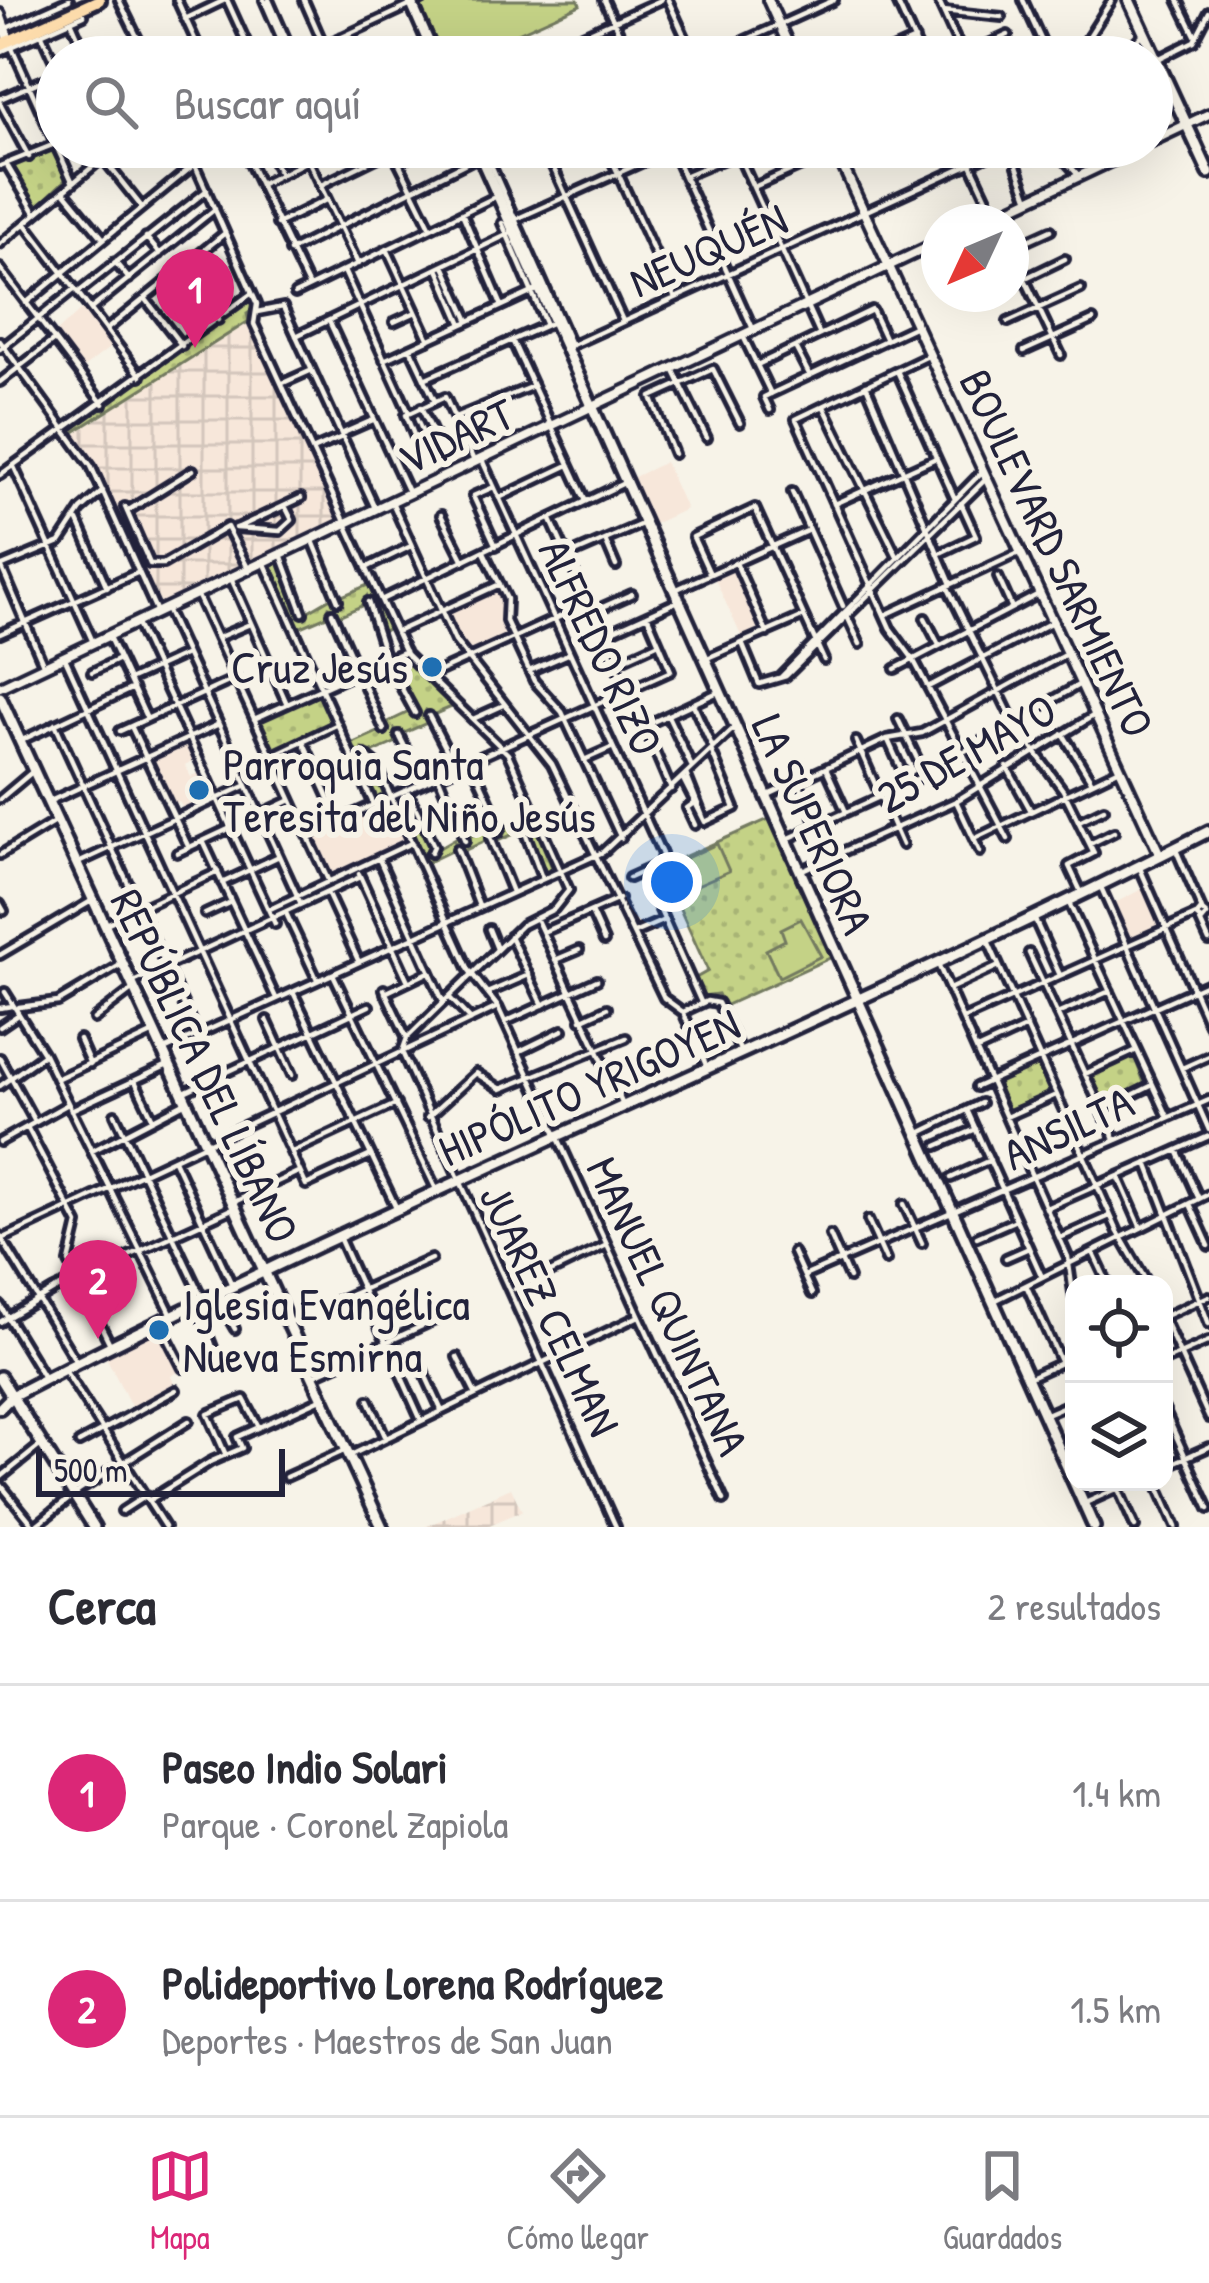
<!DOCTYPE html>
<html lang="es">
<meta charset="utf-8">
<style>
:root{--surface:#fff;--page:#f2f2f3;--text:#2b2b33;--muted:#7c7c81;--line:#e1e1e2;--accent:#db2777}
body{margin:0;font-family:"Patrick Hand",sans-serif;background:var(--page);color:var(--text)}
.controls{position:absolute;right:36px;bottom:36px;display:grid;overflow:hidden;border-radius:24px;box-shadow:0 12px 48px #0002}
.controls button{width:108px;height:108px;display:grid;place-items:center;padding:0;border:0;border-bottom:3px solid var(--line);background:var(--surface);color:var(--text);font:60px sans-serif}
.compass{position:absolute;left:921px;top:204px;width:108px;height:108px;border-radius:50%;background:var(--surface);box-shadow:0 12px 48px #0002;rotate:226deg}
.scale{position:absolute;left:36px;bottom:30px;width:249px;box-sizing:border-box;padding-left:12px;border:6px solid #22223b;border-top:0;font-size:33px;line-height:42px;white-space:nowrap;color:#22223b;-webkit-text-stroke:9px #f7f3e8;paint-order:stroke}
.you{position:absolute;left:672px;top:882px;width:42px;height:42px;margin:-30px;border:9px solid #fff;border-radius:50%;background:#1a73e8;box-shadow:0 0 0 18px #1a73e833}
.badge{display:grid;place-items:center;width:78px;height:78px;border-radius:50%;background:var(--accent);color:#fff;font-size:39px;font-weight:700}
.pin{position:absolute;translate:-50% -99px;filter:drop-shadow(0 3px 6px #0008)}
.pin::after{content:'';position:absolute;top:63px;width:42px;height:36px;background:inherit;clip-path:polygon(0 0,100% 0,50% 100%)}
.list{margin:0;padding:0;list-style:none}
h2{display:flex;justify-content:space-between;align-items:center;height:156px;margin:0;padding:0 48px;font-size:51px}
h2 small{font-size:39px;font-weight:400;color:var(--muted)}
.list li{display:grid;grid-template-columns:78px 1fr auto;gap:36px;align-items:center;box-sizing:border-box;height:216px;padding:0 48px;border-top:3px solid var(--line)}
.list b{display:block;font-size:45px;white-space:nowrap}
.list p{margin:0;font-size:39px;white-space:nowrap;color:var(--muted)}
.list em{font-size:39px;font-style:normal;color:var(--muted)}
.icon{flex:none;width:66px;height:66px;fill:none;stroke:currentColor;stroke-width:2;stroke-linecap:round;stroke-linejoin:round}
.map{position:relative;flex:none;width:1209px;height:1527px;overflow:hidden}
.search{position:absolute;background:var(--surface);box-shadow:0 12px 48px #0002;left:36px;right:36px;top:36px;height:132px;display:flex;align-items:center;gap:30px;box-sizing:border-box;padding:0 42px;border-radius:66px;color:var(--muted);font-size:45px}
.sheet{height:588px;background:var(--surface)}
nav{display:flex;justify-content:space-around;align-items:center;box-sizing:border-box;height:168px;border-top:3px solid var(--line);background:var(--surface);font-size:33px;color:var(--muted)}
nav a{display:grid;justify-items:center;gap:6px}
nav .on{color:var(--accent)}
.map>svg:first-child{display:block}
.built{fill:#f7e7da}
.industrial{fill:url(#industrial-grid)}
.grass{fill:url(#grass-dots);stroke:#737a60;stroke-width:3}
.garden{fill:#c4d286;stroke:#737a60;stroke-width:3}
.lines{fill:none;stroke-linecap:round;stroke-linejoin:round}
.minor-casing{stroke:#22223b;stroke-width:14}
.tertiary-casing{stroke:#22223b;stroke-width:16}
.secondary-casing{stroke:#22223b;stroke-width:18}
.primary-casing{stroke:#22223b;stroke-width:20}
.minor{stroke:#f7f3e8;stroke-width:4.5}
.tertiary{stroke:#f7f3e8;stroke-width:8}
.secondary{stroke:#f7f3e8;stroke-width:9}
.primary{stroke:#fddcac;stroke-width:10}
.poi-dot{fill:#1f6fb2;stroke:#f7f3e8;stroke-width:4.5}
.labels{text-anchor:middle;stroke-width:12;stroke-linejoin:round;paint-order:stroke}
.street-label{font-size:45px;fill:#22223b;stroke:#f7f3e8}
.poi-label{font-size:45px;fill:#22223b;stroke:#f7f3e8;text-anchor:start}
</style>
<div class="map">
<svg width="1209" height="1527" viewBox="0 0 1209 1527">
<defs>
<pattern id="industrial-grid" width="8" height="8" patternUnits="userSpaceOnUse" patternTransform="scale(3)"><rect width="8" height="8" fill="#f7e7da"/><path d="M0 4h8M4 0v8" fill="none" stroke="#d3c6bc"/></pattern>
<pattern id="grass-dots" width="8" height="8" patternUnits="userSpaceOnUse" patternTransform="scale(3)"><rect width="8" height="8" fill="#c4d286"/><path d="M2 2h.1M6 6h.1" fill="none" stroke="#a8b475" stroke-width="1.8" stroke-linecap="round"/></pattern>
</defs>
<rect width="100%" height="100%" fill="#f7f3e8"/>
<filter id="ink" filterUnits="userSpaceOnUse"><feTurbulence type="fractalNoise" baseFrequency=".00833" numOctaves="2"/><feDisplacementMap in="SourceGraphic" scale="24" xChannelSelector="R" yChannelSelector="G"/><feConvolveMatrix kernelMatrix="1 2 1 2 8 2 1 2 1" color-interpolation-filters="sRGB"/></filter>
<g filter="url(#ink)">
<path class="built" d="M82 309 113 345 82 369 55 334Z
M665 462 686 509 650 526 630 479Z
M733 568 761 627 742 638 714 577Z
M496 590 504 601 507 636 467 651 448 613Z
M189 744 196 759 185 765 191 777 202 771 211 792 183 808 179 802 172 804 152 760Z
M388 803 406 843 331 875 315 836Z
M1144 888 1161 924 1131 940 1113 904Z
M160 1327 182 1370 171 1376 175 1386 132 1408 105 1355Z"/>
<path class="industrial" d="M249 322 340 520 161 604 94 460 74 434Z
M511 1488 522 1511 485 1527H425Z"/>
<path class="grass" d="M51 149 67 178 36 208 11 167Z
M249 300 255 309 247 314 249 321 71 434 69 430Z
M281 561 300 616 334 596 333 603 341 605 342 596 370 584 389 628 380 633 367 596 361 606 336 617V609L329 607 327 616 299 628 272 566Z
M400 656 454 706 435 714 426 710 423 717 429 722 404 733 395 729 399 741 374 752 363 749 386 793 378 799 351 744 378 732 386 735 390 729 384 724 409 712 419 715 393 662Z
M319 693 333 723 273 751 260 721Z
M406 795 429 841V854L461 835 468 845 471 836 495 825 501 835 504 827 530 815 553 870 544 872 525 821 519 832 495 842 489 832 485 841 461 852 463 845 455 842 453 850 426 863 399 801Z
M769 819 832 957 724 1006 718 994 703 996 694 979 708 971 661 867Z
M1134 1056 1145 1085 1104 1102 1092 1075Z
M1037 1064 1050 1093 1007 1110 997 1082Z"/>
<path class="garden" d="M429 0H578L580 5 465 57H443L420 4Z
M717 844 729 871 681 892 669 866Z
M801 919 821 956 779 977 766 950 785 940 781 929Z"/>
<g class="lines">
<g class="minor-casing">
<path id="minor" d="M119 0 147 57
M177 0 203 57
M227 0 253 57
M264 0 289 57
M269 0 294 57
M304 0 329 57
M604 0 630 57
M668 0 694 57
M896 0 922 57
M938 0 964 57
M1023 0 1049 57
M1178 0 1196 37
M943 11 1002 17
M185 19 225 0
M71 21 87 57
M0 31 69 0
M42 35 57 68
M342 37 351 57
M9 41 73 183
M0 52 84 15
M223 57 245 46
M299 57 422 0
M534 57 661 0
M708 57 834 0
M877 57 915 40
M960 57 1008 35
M1012 57 1016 51
M1076 57 1112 0
M1121 57 1144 33
M1158 59 1194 41 1209 12
M1152 95 1157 106
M0 99 57 74
M0 103 29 157
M94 147 141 206
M187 147 257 304 254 324 406 654 508 754 569 890 554 909 522 925 407 1038 402 1052
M242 147 309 287
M302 147 358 264
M391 147 431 228
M483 147 571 345
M544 147 623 321
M606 147 675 298
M671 147 754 331
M735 147 820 335
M963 147 998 222
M1057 151 1079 176
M272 158 280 174
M398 162 429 147
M0 166 55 144
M1017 166 1029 199
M8 167 36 214
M684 176 738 153
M260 185 334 147
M321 185 391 151
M756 186 844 147
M64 191 102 237
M462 213 502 306
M514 220 656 156 664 147
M25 223 141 376
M502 223 546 325
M277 224 326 200
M146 237 160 254
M0 244 116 147
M1011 248 1051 230
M387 249 429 340
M1011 250 1061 355
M290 251 478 157
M115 262 129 279
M444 266 469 321
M0 268 103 404
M438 269 462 324
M344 271 409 413
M181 272 218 320
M1011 285 1065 259
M80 291 207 190
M295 294 495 197
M145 298 182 346
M26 303 195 164
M91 309 215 209
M257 312 283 307 376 510
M329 321 409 494
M394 322 416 312
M1008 322 1081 289
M106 330 225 233
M296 336 513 232
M743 336 771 394
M512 340 586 501
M0 341 91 466 156 610
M570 346 1007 147
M795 347 809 374
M410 348 435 401
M0 349 75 289
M1024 351 1093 320
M928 356 796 419 890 628 913 659 1008 839
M384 360 537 290
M757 365 872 310 886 340
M673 369 707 438
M898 373 955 499
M424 379 551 323
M0 382 54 340
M283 383 310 371
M866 385 951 584
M421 407 441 450
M824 407 898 558
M770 410 764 397 916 326
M455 418 533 386
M341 434 373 420
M312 450 340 438
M674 454 651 397 713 369 740 423
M424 460 406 415 445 397 474 461
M482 460 662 854 660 864 629 878
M14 467 93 642
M0 475 252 293
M494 487 473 496 496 546
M792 492 843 606
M499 498 569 465
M392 502 455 641 552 764 664 998 683 1012 706 1065
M834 504 936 458
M125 507 150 564H163L227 527 249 570
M129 510 193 470
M441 515 464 561
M551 520 627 690
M78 521 107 587
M236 528 280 531 292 520 285 506
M237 528 301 498
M605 540 616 566
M313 541 338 601
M484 552 507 599 506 621 534 681 562 712 621 838
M938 554 976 536 961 503
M568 556 642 524
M282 557 303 613
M736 563 767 633
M265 564 374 805
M1 566 44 666
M0 567 60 542 81 510 103 491
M366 568 409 547
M710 574 693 537 755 508 824 660
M998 577 1012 608
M231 578 287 704
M947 586 1014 723 1063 790 1094 853 1069 866 1082 894
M677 589 809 530
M197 594 329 882
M381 600 624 483
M368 602 386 659 415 713
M166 609 301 904
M594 611 632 594
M332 613 384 730
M885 615 1021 552
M847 616 860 644
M925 618 939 645
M136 622 275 924
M396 632 500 584
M0 634 137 573
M603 635 676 602
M109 637 147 719
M217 638 250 624
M742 643 759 684 786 676 987 478
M64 656 306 1185 371 1155
M705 659 804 616
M615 663 659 643
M895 669 1039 594
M529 671 568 654
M92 672 119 659
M429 676 588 604
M781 677 982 472
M129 680 184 655
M928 687 1054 621
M693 704 713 748
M429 716 456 768
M640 716 671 789
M668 716 691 765
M254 719 405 651
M473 719 504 705
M898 719 925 775
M55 724 197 1034
M131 726 189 848
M644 726 718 692
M120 731 235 679
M1063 734 1091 780
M399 735 423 783
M888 740 908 784
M20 741 133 688
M303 741 339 820
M856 741 902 845
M365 755 376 764 469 970 498 1007 724 1500
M271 756 336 725
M584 760 611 748
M471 761 501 827 498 833
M1007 767 1030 809
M826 768 846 812
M686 774 705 822
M438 776 465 841
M683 779 705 822
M798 781 818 825
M407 790 434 846 431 853
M766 796 887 739 922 733 1068 653
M0 799 32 772
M956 801 980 852
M48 802 217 725
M694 803 687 808 695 825
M1079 821 1104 809
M705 822 735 808 711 750
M523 827 542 878
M307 835 671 671 647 615
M490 838 512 892
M974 839 1120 769
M785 840 908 784 1082 683
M203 841 276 998
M1090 844 1114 832
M457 849 479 906
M1176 850 1202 910
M177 853 291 800
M0 855 56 821
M379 859 443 1001
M76 864 245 786
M1139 866 1209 1025
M800 871 956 801 1096 714
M643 872 701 1002
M359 874 408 981
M222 883 277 857
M1100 885 1209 1130
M328 895 358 960
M1068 901 1168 1117
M0 904 4 911
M270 909 411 843
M1201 910 1207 915 1202 921 1196 916Z
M591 912 604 941
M286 913 317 979
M205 914 231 902
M536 918 622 1103
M1034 918 1059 973
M1200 921 1209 941
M104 925 218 872
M489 929 497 949
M543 932 619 899
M634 933 662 921
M510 936 543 1005
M988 941 1118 1232 1148 1284
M1029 953 1115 1139
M0 955 93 900
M555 960 579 950
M938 964 1068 1257 1074 1300
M333 974 437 1191
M131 983 360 877
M384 989 407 1038
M949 989 999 966
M5 992 44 1054 172 1315
M293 992 397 1209
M385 993 429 972
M487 993 529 975
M450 998 471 1020
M19 1007 58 1002 122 964
M0 1008 12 1006
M683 1012 707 1001 718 1003 740 1050
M1057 1014 1110 991
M94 1019 133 989
M963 1019 1196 915
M267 1020 292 1075
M581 1020 607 1008
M505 1022 597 980
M0 1027 19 1014
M79 1039 90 1064
M166 1049 603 852 734 728
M977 1050 1027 1027
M402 1052 616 1527
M518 1052 563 1030
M0 1058 35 1122
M1182 1068 1209 1056
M1085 1074 1137 1050
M606 1075 635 1062
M56 1079 154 1033
M135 1081 153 1119
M0 1086 44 1054
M976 1087 1209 983
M182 1093 369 1006
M537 1093 547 1095 555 1114 551 1122
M71 1110 168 1065
M967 1110 1042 1277
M1102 1110 1153 1085
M115 1114 202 1298
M428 1117 476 1073 501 1089 626 1038
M1006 1117 1056 1095
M27 1127 78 1224 69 1262 111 1346
M922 1132 981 1103
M0 1142 68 1104
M937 1146 976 1129
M1020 1148 1069 1125
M1177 1150 1199 1199
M92 1151 186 1102
M292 1152 396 1104
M174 1160 232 1285
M1147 1163 1209 1324
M951 1178 990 1160
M1119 1178 1141 1228
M232 1203 298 1172
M904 1204 922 1243
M1190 1204 1209 1246
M1046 1208 1209 1136
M868 1220 886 1260
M338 1235 421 1420
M830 1235 849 1278
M0 1236 77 1363
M977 1237 1016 1220
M1060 1238 1110 1216
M0 1240 498 1007
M793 1252 812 1294
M1093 1252 1108 1284
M1006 1258 1029 1248
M804 1276 1209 1100
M1026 1285 1061 1363
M515 1289 607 1245
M217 1298 235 1329
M994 1301 1209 1194
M0 1305 45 1379
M197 1306 214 1350
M1165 1316 1209 1296
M1164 1319 1209 1418
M0 1322 54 1290 232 1209
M288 1323 431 1259
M161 1325 183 1368
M457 1357 475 1393
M1164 1361 1209 1341
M422 1368 441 1409
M64 1369 165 1527
M315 1375 457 1310
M1030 1377 1074 1357
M369 1400 386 1438
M1164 1409 1209 1509
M1046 1414 1074 1402
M79 1443 176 1390
M225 1453 208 1414 244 1399 259 1427
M349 1456 639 1316
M212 1461 242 1448 237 1437 321 1399
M1164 1467 1209 1447
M286 1477 346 1450
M0 1478 42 1444
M1115 1482 1135 1527
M1156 1482 1176 1527
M0 1484 35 1527
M148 1501 210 1462
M1083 1504 1132 1482
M122 1511 145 1496
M34 1527 80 1490 189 1421"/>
</g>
<g class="tertiary-casing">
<path id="tertiary" d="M768 0 794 57
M0 14 9 40
M1152 141 1209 114
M834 147 1160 855
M982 222 1141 147
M0 687 939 242"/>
</g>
<g class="secondary-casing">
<path id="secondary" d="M410 0 435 57
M1129 0 1209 173
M476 147 1094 1527
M0 697 382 1527
M0 1377 94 1527
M0 1408 12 1396C404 1193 815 1031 1209 831"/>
</g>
<g class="primary-casing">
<path id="primary" d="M0 45 99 0"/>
</g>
<use href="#minor" class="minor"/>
<use href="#tertiary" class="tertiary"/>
<use href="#secondary" class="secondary"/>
<use href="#primary" class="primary"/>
</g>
</g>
<g class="poi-dot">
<circle cx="432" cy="667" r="12"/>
<circle cx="199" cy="790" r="12"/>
<circle cx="159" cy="1330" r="12"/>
</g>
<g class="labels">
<g class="street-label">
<text transform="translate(708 250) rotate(-24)" y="16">NEUQUÉN</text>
<text transform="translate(456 436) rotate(-25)" y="16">VIDART</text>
<text transform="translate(1057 553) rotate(65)" y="16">BOULEVARD SARMIENTO</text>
<text transform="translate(601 647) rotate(65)" y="16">ALFREDO RIZO</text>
<text transform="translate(966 753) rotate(-29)" y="16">25 DE MAYO</text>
<text transform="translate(813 824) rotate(66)" y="16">LA SUPERIORA</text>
<text transform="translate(205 1066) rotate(65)" y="16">REPÚBLICA DEL LÍBANO</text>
<text transform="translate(589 1087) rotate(-24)" y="16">HIPÓLITO YRIGOYEN</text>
<text transform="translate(1068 1128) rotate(-25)" y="16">ANSILTA</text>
<text transform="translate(668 1306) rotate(65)" y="16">MANUEL QUINTANA</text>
<text transform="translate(550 1310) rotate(65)" y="16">JUAREZ CELMAN</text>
</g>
<g class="poi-label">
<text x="408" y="683" text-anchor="end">Cruz Jesús</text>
<text x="223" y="780">Parroquia Santa<tspan x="223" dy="52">Teresita del Niño Jesús</tspan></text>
<text x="183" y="1320">Iglesia Evangélica<tspan x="183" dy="52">Nueva Esmirna</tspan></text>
</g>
</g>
</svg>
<div class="controls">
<button><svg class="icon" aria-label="locate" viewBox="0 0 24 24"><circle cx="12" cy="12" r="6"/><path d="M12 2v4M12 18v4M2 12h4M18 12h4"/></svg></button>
<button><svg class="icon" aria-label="layers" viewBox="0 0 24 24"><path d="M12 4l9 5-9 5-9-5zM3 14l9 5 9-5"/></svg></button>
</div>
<svg class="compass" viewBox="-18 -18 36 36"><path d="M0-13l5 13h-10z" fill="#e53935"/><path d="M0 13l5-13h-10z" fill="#7c7c81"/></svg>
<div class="scale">500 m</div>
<div class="you"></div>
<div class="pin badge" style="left:195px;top:348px">1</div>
<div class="pin badge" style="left:98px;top:1339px">2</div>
<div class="search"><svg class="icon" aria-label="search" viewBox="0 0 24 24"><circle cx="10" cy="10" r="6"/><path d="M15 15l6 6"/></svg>Buscar aquí</div>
</div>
<section class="sheet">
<h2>Cerca<small>2 resultados</small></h2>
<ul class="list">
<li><span class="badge">1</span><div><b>Paseo Indio Solari</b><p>Parque · Coronel Zapiola</p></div><em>1.4 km</em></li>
<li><span class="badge">2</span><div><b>Polideportivo Lorena Rodríguez</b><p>Deportes · Maestros de San Juan</p></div><em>1.5 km</em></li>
</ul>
</section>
<nav>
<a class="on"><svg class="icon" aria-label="map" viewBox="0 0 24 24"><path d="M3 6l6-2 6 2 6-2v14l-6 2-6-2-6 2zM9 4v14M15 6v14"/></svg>Mapa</a>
<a><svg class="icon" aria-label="directions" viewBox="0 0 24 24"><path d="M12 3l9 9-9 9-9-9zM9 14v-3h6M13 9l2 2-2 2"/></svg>Cómo llegar</a>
<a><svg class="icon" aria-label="saved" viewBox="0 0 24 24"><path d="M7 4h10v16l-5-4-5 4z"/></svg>Guardados</a>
</nav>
